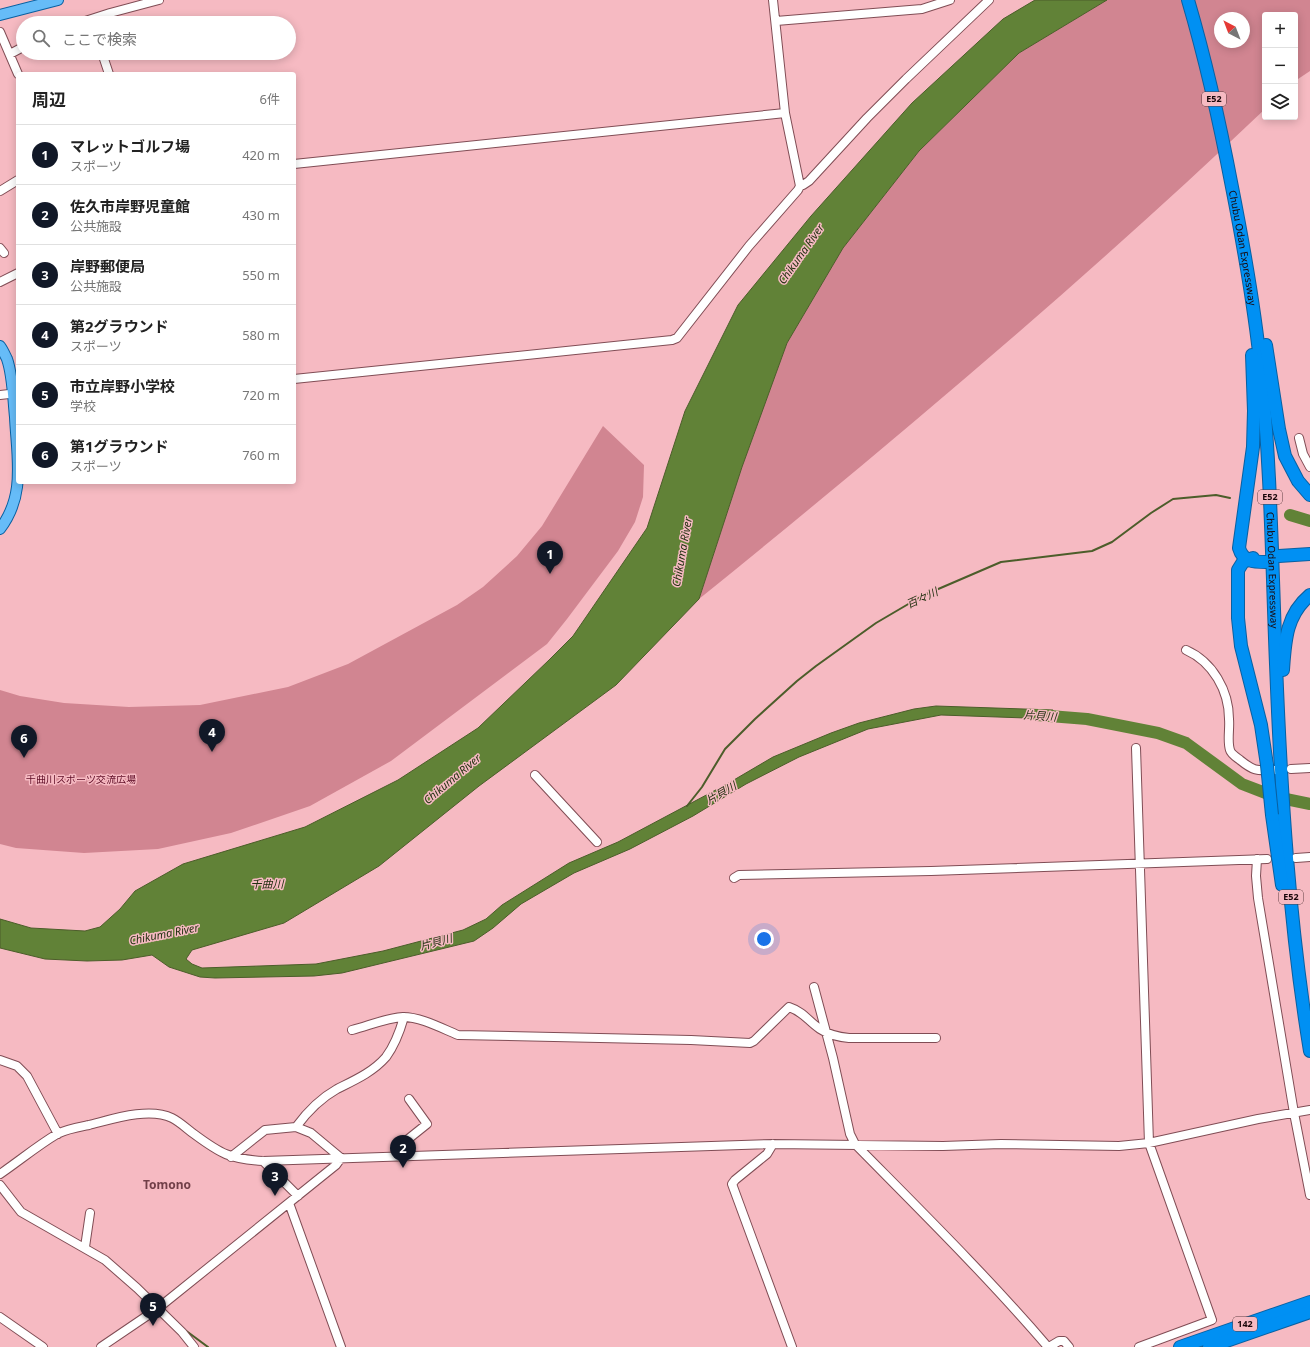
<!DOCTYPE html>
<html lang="ja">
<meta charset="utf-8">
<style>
:root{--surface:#fff;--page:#f2f2f2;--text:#222;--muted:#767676;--line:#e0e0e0;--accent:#111827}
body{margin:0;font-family:"Noto Sans","Noto Sans JP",sans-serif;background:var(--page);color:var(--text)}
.controls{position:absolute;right:12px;top:12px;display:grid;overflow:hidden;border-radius:4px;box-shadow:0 2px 10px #0003}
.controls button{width:36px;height:36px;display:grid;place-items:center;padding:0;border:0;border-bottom:1px solid var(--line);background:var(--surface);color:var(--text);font:20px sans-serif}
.compass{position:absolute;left:1214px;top:12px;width:36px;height:36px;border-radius:50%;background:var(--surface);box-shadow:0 2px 10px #0003;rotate:318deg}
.you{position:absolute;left:764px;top:939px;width:14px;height:14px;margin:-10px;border:3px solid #fff;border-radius:50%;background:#1a73e8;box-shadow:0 0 0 6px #1a73e833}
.badge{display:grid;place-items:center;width:26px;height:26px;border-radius:50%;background:var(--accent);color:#fff;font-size:13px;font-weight:700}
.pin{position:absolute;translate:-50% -33px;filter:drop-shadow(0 1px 2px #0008)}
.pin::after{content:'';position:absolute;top:21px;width:14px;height:12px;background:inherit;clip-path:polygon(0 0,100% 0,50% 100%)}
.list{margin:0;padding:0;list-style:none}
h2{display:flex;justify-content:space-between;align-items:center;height:52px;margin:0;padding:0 16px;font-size:17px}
h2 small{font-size:13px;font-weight:400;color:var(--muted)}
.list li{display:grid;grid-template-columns:26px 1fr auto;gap:12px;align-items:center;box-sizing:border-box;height:60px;padding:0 16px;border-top:1px solid var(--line)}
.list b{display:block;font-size:15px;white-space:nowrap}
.list p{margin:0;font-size:13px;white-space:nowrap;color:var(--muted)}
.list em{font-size:13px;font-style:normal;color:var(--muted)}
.icon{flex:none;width:22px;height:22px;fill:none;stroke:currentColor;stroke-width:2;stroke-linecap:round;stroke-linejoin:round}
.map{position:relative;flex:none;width:1310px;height:1347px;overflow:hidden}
.search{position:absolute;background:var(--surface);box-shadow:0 2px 10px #0003;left:16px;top:16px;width:280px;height:44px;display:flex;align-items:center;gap:10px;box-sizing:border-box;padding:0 14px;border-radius:22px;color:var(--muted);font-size:15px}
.panel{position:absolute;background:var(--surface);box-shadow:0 2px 10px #0003;left:16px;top:72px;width:280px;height:412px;border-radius:4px}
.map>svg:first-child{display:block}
.green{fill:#d18591;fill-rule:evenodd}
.water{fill:#618237;stroke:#4c5d2a}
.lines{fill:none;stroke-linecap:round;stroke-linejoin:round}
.stream{stroke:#4c5d2a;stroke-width:2}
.river{stroke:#618237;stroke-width:12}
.minor-casing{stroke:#804d55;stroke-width:10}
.major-casing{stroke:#0960a1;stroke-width:12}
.highway-casing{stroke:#0960a1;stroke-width:14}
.minor{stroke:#fff;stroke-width:8}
.major{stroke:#66bcf8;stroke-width:10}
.highway{stroke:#0090f3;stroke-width:12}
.highway-bridge-casing{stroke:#0960a1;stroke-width:14;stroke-linecap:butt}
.highway-bridge{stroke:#0090f3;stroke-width:12}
.labels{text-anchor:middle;stroke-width:3;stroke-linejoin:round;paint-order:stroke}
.shield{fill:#f6bac2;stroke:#5c3d41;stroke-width:1}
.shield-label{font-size:9px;font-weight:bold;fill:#1a070a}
.street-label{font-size:10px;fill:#1a070a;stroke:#f6bac2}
.park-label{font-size:10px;fill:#5d0c25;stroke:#f6bac2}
.water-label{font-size:11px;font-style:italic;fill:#233111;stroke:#f6bac2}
.quarter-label{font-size:12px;font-weight:bold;fill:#713f48;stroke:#f6bac2}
</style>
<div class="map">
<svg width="1310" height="1347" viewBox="0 0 1310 1347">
<rect width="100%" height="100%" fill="#f6bac2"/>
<path class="green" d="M1107 0H1310V71L1295 81V15H1265V109C1084 281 893 442 699 599L742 467 787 343 843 248 919 151 1019 53ZM1220 18H1244V42H1220Z
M603 426 644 465 643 497 635 522 618 551 567 619 547 644 391 761 310 806 231 833 158 849 84 853 16 848 0 844V690L20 696 64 703 129 707 200 705 288 687 348 664 457 605 483 587 517 556 542 526Z"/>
<path class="water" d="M1035 0H1107L1019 53 919 151 843 248 787 343 742 467 699 599 616 685 479 786 379 866 284 923 192 950 186 959 192 964 202 968 316 964 383 951 463 930 486 919 502 905 569 863 618 842 727 784 773 757 831 733 859 723 914 709 936 706 1053 710 1054 719 941 715 868 729 799 757 746 784 693 816 630 849 574 873 521 904 493 928 474 941 342 973 314 976 215 978 200 977 169 967 152 955 122 960 87 961 45 959 0 948V919L31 928 85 931 100 927 120 909 135 891 183 864 305 827 398 780 478 728 549 660 573 636 647 528 685 411 738 305 811 216 912 103 1003 19Z"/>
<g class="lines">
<path class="stream" d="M687 806 702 787 725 749 755 719 797 681 816 666 876 623 922 596 1001 562 1092 551 1112 542 1151 513 1173 499 1216 495 1230 498
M185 1330 208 1347"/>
<path class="river" d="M1290 515 1310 521
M1037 715 1087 719 1158 733 1186 743 1242 784 1276 797 1310 804"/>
<g class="minor-casing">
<path id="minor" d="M776 21 922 9 950 0
M79 23 110 13 159 0
M0 32 18 74
M102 53 109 74
M10 54 23 47
M294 164 785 113
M800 186 803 185 809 181 867 118 906 79 989 0
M0 191 18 180
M0 248 4 253
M0 282 18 273
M294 379 672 340 677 338 749 246 798 190 800 186 785 113 773 0
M0 395 18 393
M1299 438 1303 454 1310 467
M1186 650C1213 662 1229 691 1229 719 1230 729 1227 741 1230 750 1231 754 1236 757 1240 760 1256 773 1258 770 1277 770
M1136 748 1149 1143 1212 1320 1139 1347
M1291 769 1310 768
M535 775 597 842
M1296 858 1310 857
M1257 859 1256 876 1258 898 1294 1113 1310 1195
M734 878 739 875 931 871 1267 859
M814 987 833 1058 850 1134 855 1144C921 1211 987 1276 1048 1347
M352 1030C368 1026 386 1018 403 1017 421 1017 441 1028 458 1035L691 1040 750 1043 754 1041 789 1007C804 1012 808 1021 820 1029 829 1035 839 1037 849 1038H936
M0 1060 17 1066 27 1076 58 1134
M296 1127C307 1112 321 1098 337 1089 355 1080 373 1072 386 1057 395 1045 400 1031 404 1017
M773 1144 767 1154 735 1180 732 1184 792 1347
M406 1156 407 1140 427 1124 409 1099
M263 1161 298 1196
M0 1174C19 1161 37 1146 57 1134 67 1129 79 1127 89 1125 113 1119 149 1107 172 1118 180 1122 187 1129 194 1134 221 1154 230 1159 263 1161L773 1144 943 1146 1001 1144 1119 1146 1149 1143 1258 1119 1310 1110
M0 1185 21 1212 105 1260 137 1288 182 1332 194 1347
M289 1203 341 1347
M85 1247 90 1213
M0 1317 43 1347
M101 1347 157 1309 336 1165 341 1158 311 1133 296 1127 265 1130 231 1157
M1049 1347 1059 1341H1064L1069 1347"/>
</g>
<g class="major-casing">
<path id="major" d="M0 15 58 0
M0 346C3 350 5 355 7 359 13 376 13 399 15 417 16 440 20 464 17 487 15 503 9 517 0 529"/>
</g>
<g class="highway-casing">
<g id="highway">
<path id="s1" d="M1188 0C1206 61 1220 124 1232 187 1244 248 1255 309 1261 371 1271 468 1272 566 1276 664 1281 793 1289 923 1310 1051"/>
<path d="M1266 345 1279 429 1285 456 1298 481 1310 495"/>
<path d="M1252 355 1254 411 1253 447 1239 548C1243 562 1254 562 1266 562"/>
<path d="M1279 556 1310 554"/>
<path d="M1253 558 1243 562 1238 570V618L1241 646 1261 725 1267 765"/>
<path d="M1283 670C1285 641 1286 615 1310 595"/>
<path d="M1272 815 1282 885"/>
<path d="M1180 1347 1310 1302"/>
<path d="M1209 1347 1310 1312"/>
</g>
</g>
<use href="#minor" class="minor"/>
<use href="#major" class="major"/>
<use href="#highway" class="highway"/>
<g class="highway-bridge-casing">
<path id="highway-bridge" d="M1267 765 1272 815"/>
</g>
<use href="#highway-bridge" class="highway-bridge"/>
</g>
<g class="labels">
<g class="shield">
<rect x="1202" y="92" width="24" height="14" rx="3"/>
<rect x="1258" y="490" width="24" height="14" rx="3"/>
<rect x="1279" y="890" width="24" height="14" rx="3"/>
<rect x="1233" y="1317" width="24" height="14" rx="3"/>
</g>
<g class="shield-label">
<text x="1214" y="102">E52</text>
<text x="1270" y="500">E52</text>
<text x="1291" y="900">E52</text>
<text x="1245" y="1327">142</text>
</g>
<g class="street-label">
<text dy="4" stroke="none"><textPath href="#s1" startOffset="254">Chubu Odan Expressway</textPath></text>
<text dy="4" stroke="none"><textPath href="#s1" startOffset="578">Chubu Odan Expressway</textPath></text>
</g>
<g class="park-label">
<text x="81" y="783">千曲川スポーツ交流広場</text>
</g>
<g class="water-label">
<text transform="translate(801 254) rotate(-55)" y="4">Chikuma River</text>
<text transform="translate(682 552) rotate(-80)" y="4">Chikuma River</text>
<text transform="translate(922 598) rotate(-25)" y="4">百々川</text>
<text transform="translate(1040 716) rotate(4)" y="4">片貝川</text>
<text transform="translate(452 779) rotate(-40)" y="4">Chikuma River</text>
<text transform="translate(721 793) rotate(-30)" y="4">片貝川</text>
<text x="267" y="888">千曲川</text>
<text transform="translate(164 934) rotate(-11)" y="4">Chikuma River</text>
<text transform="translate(436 942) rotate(-15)" y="4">片貝川</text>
</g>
<g class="quarter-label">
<text x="167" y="1189">Tomono</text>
</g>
</g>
</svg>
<div class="controls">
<button>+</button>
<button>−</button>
<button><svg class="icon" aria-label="layers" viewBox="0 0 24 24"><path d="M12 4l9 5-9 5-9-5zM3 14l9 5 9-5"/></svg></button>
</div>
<svg class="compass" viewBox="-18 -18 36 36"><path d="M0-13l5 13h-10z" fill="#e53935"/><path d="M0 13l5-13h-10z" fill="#767676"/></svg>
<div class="you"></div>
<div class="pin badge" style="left:550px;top:574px">1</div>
<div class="pin badge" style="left:403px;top:1168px">2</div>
<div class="pin badge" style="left:275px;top:1196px">3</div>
<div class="pin badge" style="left:212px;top:752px">4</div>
<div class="pin badge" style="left:153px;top:1326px">5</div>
<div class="pin badge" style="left:24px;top:758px">6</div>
<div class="search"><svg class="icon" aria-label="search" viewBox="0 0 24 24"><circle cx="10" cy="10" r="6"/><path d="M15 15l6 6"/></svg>ここで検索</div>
<section class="panel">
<h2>周辺<small>6件</small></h2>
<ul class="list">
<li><span class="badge">1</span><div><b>マレットゴルフ場</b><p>スポーツ</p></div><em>420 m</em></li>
<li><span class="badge">2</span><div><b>佐久市岸野児童館</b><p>公共施設</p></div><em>430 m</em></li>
<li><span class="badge">3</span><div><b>岸野郵便局</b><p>公共施設</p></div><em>550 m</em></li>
<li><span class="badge">4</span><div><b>第2グラウンド</b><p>スポーツ</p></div><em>580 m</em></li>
<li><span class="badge">5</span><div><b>市立岸野小学校</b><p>学校</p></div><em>720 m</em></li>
<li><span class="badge">6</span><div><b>第1グラウンド</b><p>スポーツ</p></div><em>760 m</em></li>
</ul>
</section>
</div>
